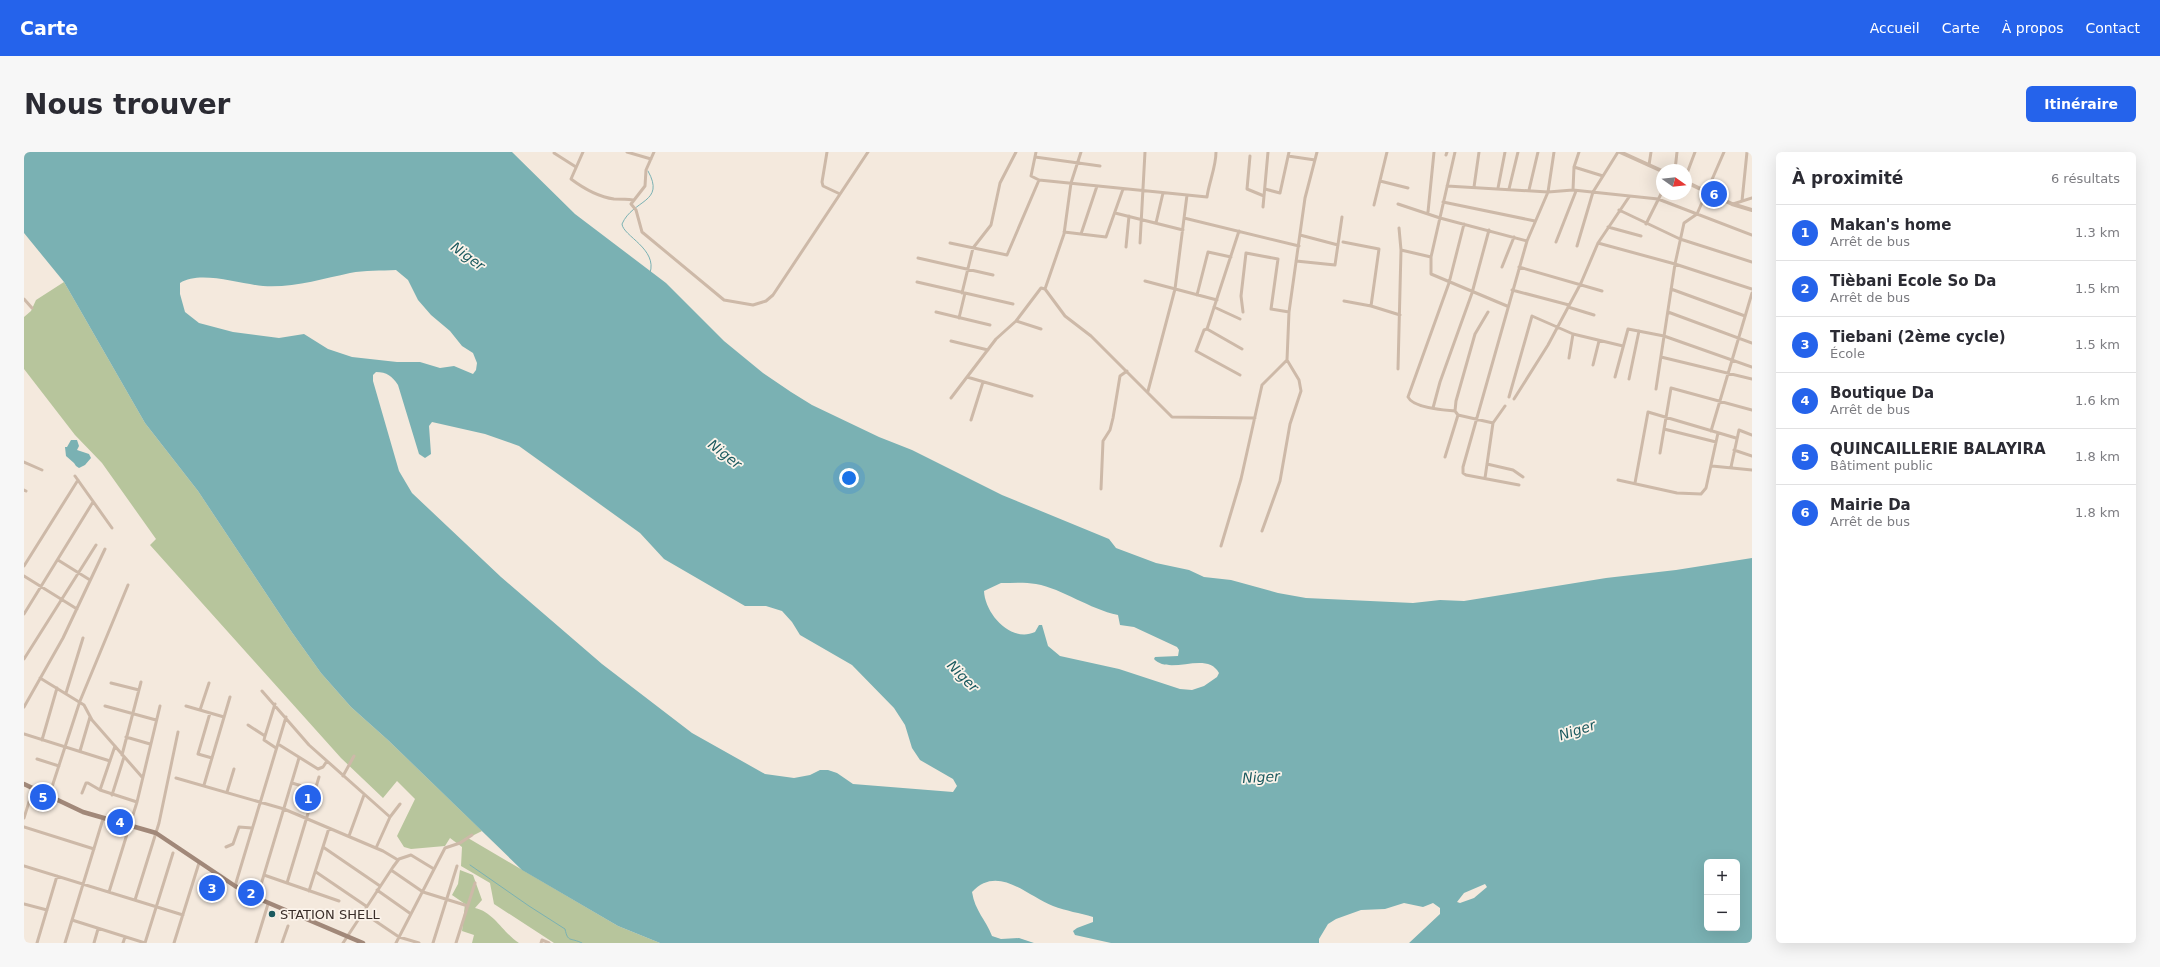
<!DOCTYPE html>
<html lang="fr">
<meta charset="utf-8">
<style>
:root{--surface:#fff;--page:#f7f7f7;--text:#2b2b33;--muted:#7c7c81;--line:#e1e1e2;--accent:#2563eb}
body{margin:0;font-family:"DejaVu Sans",sans-serif;background:var(--page);color:var(--text)}
.controls{position:absolute;right:12px;bottom:12px;display:grid;overflow:hidden;border-radius:6px;box-shadow:0 4px 16px #0002}
.controls button{width:36px;height:36px;display:grid;place-items:center;padding:0;border:0;border-bottom:1px solid var(--line);background:var(--surface);color:var(--text);font:20px sans-serif}
.compass{position:absolute;left:1632px;top:12px;width:36px;height:36px;border-radius:50%;background:var(--surface);box-shadow:0 4px 16px #0002;rotate:105deg}
.you{position:absolute;left:825px;top:326px;width:14px;height:14px;margin:-10px;border:3px solid #fff;border-radius:50%;background:#1a73e8;box-shadow:0 0 0 6px #1a73e833}
.badge{display:grid;place-items:center;width:26px;height:26px;border-radius:50%;background:var(--accent);color:#fff;font-size:13px;font-weight:700}
.pin{position:absolute;translate:-50% -50%;border:2px solid #fff;box-shadow:0 1px 4px #0006}
.list{margin:0;padding:0;list-style:none}
h2{display:flex;justify-content:space-between;align-items:center;height:52px;margin:0;padding:0 16px;font-size:17px}
h2 small{font-size:13px;font-weight:400;color:var(--muted)}
.list li{display:grid;grid-template-columns:26px 1fr auto;gap:12px;align-items:center;box-sizing:border-box;height:56px;padding:0 16px;border-top:1px solid var(--line)}
.list b{display:block;font-size:15px;white-space:nowrap}
.list p{margin:0;font-size:13px;white-space:nowrap;color:var(--muted)}
.list em{font-size:13px;font-style:normal;color:var(--muted)}
.map{position:relative;flex:none;width:1728px;height:791px;overflow:hidden;border-radius:6px}
header{display:flex;align-items:center;gap:24px;box-sizing:border-box;height:56px;padding:0 20px;background:var(--accent);color:#fff}
header strong{font-size:19px}
nav{display:flex;gap:22px;margin-inline-start:auto;font-size:14px}
.intro{display:flex;align-items:center;justify-content:space-between;box-sizing:border-box;height:96px;padding:0 24px}
h1{margin:0;font-size:28px}
.button{padding:10px 18px;border-radius:6px;background:var(--accent);color:#fff;font-size:14px;font-weight:700}
main{display:flex;gap:24px;padding:0 24px}
aside{flex:1;background:var(--surface);border-radius:6px;box-shadow:0 4px 16px #0002}
.map>svg:first-child{display:block}
.green{fill:#b7c59c}
.water{fill:#7ab1b3;fill-rule:evenodd}
.lines{fill:none;stroke-linecap:round;stroke-linejoin:round}
.stream{stroke:#7ab1b3;stroke-width:1}
.minor{stroke:#cdb9a8;stroke-width:3}
.tertiary{stroke:#cdb9a8;stroke-width:4}
.secondary{stroke:#a18879;stroke-width:4.5}
.poi-dot{fill:#1b5a5f;stroke:#fbf3ea;stroke-width:1.5}
.labels{text-anchor:middle;stroke-width:3.5;stroke-linejoin:round;paint-order:stroke}
.poi-label{font-size:13px;fill:#3a2e29;stroke:#fbf3ea;text-anchor:start}
.water-label{font-size:14px;font-style:italic;fill:#1b5a5f;stroke:#fbf3ea}
</style>
<header>
<strong>Carte</strong>
<nav><a>Accueil</a><a>Carte</a><a>À propos</a><a>Contact</a></nav>
</header>
<div class="intro"><h1>Nous trouver</h1><a class="button">Itinéraire</a></div>
<main>
<div class="map">
<svg width="1728" height="791" viewBox="0 0 1728 791">
<rect width="100%" height="100%" fill="#f4e9dd"/>
<path class="green" d="M40 130 121 271 174 339 267 479 297 521 327 555 365 589 458 679 444 686 594 774 636 791H530L470 752 466 731 437 714 438 695 426 686 421 694 387 697 380 695 373 684 391 647 373 629 359 646 317 606 126 393 132 387 78 311 51 283 0 217V165L7 159 12 148Z
M436 718 449 723 458 748 451 756C470 760 479 781 495 791H448L450 783 438 779 441 752 428 743 434 732Z"/>
<path class="water" d="M0 0H488L551 62 642 131 700 189 739 221 767 240 788 253 855 285 888 298 978 343 1085 387 1092 396 1132 411 1165 418 1180 425 1207 428 1254 441 1282 446 1389 451 1416 448 1440 449 1582 426 1652 418 1728 406V791H1385L1416 762V756L1409 751 1399 755 1380 751 1361 757 1337 758 1312 767 1304 772 1295 787V791H1087L1051 783 1049 779 1053 776 1069 770V765C1056 761 1042 759 1029 754 1003 744 974 712 948 740 951 759 962 768 968 784L977 787 995 786 1010 791H636L594 774 498 718 365 589 327 555 297 521 267 479 174 339 121 271 40 130 0 81ZM372 118 384 128 394 148 407 163 426 179 438 194 449 201 453 211 452 218 449 222 430 214 416 216 396 210H373L328 205 304 197 280 182 255 186 209 180 175 171 161 160 156 142V131C176 118 216 132 239 134 269 136 298 127 326 121 341 118 357 119 372 118ZM352 220C363 220 368 224 374 233L395 302 401 306 407 302 405 274 408 270 461 282 495 294 616 381 640 407 721 454H742L758 459 768 470 776 483 828 513 870 556 881 573 888 596 896 608 929 627 933 634 929 640 829 632 813 621 804 618H796L786 623 770 626 741 622 668 581 578 512 477 425 388 341 375 319 349 229V223ZM977 431C988 431 1001 430 1012 432 1039 437 1065 457 1094 463L1096 473 1110 475 1153 495 1155 498 1154 504 1131 505 1130 507C1146 524 1183 498 1195 521L1193 525 1180 534 1168 538 1156 537 1095 517 1036 504 1024 494 1018 473H1015L1011 480C987 491 961 462 960 439ZM1683 710H1713V776H1683ZM1461 732 1463 735 1450 746 1436 751 1433 750 1440 741Z
M47 288H53L55 294 53 298 65 302 67 306 61 313 55 316 52 314 50 311 42 304 41 295H43Z"/>
<g class="lines">
<path class="stream" d="M624 19C642 51 609 47 598 72 599 84 634 97 626 121
M446 713 505 754 541 777C544 791 546 785 558 791"/>
<path class="minor" d="M559 0 547 27C559 36 575 45 590 47 597 47 602 47 609 48
M603 0 627 7
M630 0 622 18 621 34 607 52 612 58 618 80 700 148 729 153 742 149 749 143 844 0
M803 0 798 30 799 34 816 42
M1012 0 1007 24 1015 28 1183 45C1185 30 1192 15 1192 0
M1431 0 1407 105V122L1483 154
M530 1 552 15
M1422 3 1423 0
M1226 4 1223 37 1240 44
M1264 4 1291 8
M1011 5 1076 14
M1625 13 1627 0
M1550 15 1579 24
M1651 18 1653 0
M1662 24 1671 0
M1356 29 1384 36
M1423 34 1524 40 1549 38 1634 47 1728 83
M1450 35 1455 0
M1474 36 1481 0
M1241 37 1256 41 1265 0
M1485 37 1494 0
M1505 38 1514 0
M1549 38 1550 15 1555 0
M1718 49 1723 0
M1419 50 1511 69
M1374 52 1416 66 1503 89
M1709 52 1728 46
M1350 53 1363 0
M1239 55 1244 0
M1595 58 1656 87 1728 110
M1404 60 1410 0
M1091 61 1159 78
M1160 66 1275 94
M1132 71 1139 41
M1622 72 1638 40
M1584 75 1617 84
M1215 79 1183 177 1180 178 1172 199 1216 223
M1040 80 1082 85 1099 37
M1057 82 1073 34
M1276 83 1314 93
M1319 90 1355 97 1347 154
M1532 90 1552 39
M926 91 983 103 1015 28
M1116 91 1121 0
M1574 91 1651 112 1728 137
M1553 94 1569 40 1594 0
M1102 95 1105 64
M1377 98 1407 105
M894 106 969 123
M1272 109 1311 113 1318 65
M1478 115 1490 85
M1495 115 1578 139
M1121 129 1193 148
M893 130 989 152
M1021 137 1040 82 1047 31 1057 0
M1647 137 1721 164
M1488 138 1545 153
M938 141 949 96 967 73 976 31 992 0
M1173 143 1184 100 1207 105
M0 147 8 156
M1320 149 1347 154 1376 163
M1190 155 1216 167
M1544 155 1570 163
M912 160 966 173
M1219 160 1217 144 1222 101 1254 107 1247 157 1265 160
M1644 160 1728 191
M935 166 941 141
M992 169 1017 177
M1183 177 1218 197
M927 189 964 198
M1637 205 1728 227
M1545 206 1549 182
M1569 213 1575 189
M1374 217 1377 98 1375 76
M943 225 1008 244
M1591 225 1604 177 1640 184 1728 215
M1605 227 1615 179
M1632 237 1651 112 1660 71 1673 62 1700 0
M1124 239 1151 137 1163 43
M1485 245 1508 164 1549 182 1599 194
M927 246 972 187 992 169 1017 136 1021 137 1041 164 1067 184 1148 265 1231 266
M1490 247 1524 193 1557 131 1574 91 1605 45
M1409 256 1416 230 1448 141 1465 78
M1431 259C1420 258 1389 256 1384 245L1425 131 1440 72
M1434 263 1431 259 1432 249 1451 182 1464 160
M947 268 959 230
M1640 277 1692 290
M1687 279 1728 141
M1710 298 1728 304
M1636 301 1647 236 1728 258
M1421 305 1434 263 1469 271 1481 254
M0 310 18 318
M1463 312 1489 318 1499 325
M1688 314 1728 318
M1707 315 1715 278 1728 283
M51 324 88 376
M1461 326 1469 271
M1594 328 1653 341 1677 342 1682 336 1694 281
M1611 331 1624 260 1712 286
M1495 333 1442 323 1439 321V315L1503 89 1524 40 1530 0
M1077 337 1079 289 1086 278 1089 266 1096 224 1103 219
M0 338 2 339
M1238 379 1256 329 1266 272 1277 239 1275 228 1263 208 1265 160 1281 46 1293 0
M1197 394 1217 327 1238 233 1263 208
M34 408 66 428
M0 414 54 328
M0 424 53 457
M0 462 69 350
M0 507 72 393
M16 526 60 553 68 568 118 625
M87 531 115 538
M238 539 285 593 366 665
M42 541 59 486
M81 554 132 568
M162 554 200 565
M0 555 39 486 81 397
M176 558 185 531
M186 561 174 602 188 606
M224 573 241 584 240 588 252 596
M0 582 86 609
M241 584 251 552
M102 585 126 592
M18 588 33 536
M254 592 294 617 299 615 303 609
M56 599 66 565
M98 603 117 530
M13 607 35 614
M319 624 330 604
M152 626 260 657 359 699 374 708
M268 631 291 638
M180 633 206 545
M76 638 91 594
M203 640 210 617
M58 641 62 631H64L76 638 113 650
M88 643 100 605
M25 644 56 549 104 433
M0 666 9 637
M0 675 70 697
M325 684 340 643
M202 695 209 692 215 675 228 676
M299 695 356 734
M352 696 366 665 376 652
M0 714 159 763
M367 718 399 740 444 754
M292 720 342 754
M240 723 315 749
M263 731 295 625
M211 734 262 565
M353 738 387 762
M285 739 305 676
M85 740 113 650 136 554
M233 746 275 606
M111 748 135 671 154 580
M0 752 23 758
M338 760 375 785 395 791
M48 768 121 791
M13 791 33 724
M41 791 79 667
M70 791 74 777
M99 791 101 785
M121 791 149 701
M150 791 175 711
M232 791 244 752
M258 791 264 774
M319 791 369 715 375 707 387 703 410 717
M372 791 421 696 436 691 448 683
M409 791 433 714
M432 791 451 731
M517 791 518 788 525 791"/>
<path class="tertiary" d="M1596 0 1638 19
M1662 30 1708 52 1728 58"/>
<path class="secondary" d="M0 632 59 660 132 681 211 734 233 746 339 791"/>
</g>
<circle class="poi-dot" cx="248" cy="762" r="4"/>
<g class="labels">
<g class="poi-label">
<text x="256" y="767">STATION SHELL</text>
</g>
<g class="water-label">
<text transform="translate(444 104) rotate(36)" y="5">Niger</text>
<text transform="translate(701 302) rotate(38)" y="5">Niger</text>
<text transform="translate(939 524) rotate(45)" y="5">Niger</text>
<text transform="translate(1553 578) rotate(-18)" y="5">Niger</text>
<text transform="translate(1237 625) rotate(-3)" y="5">Niger</text>
</g>
</g>
</svg>
<div class="controls">
<button>+</button>
<button>−</button>
</div>
<svg class="compass" viewBox="-18 -18 36 36"><path d="M0-13l5 13h-10z" fill="#e53935"/><path d="M0 13l5-13h-10z" fill="#7c7c81"/></svg>
<div class="you"></div>
<div class="pin badge" style="left:284px;top:646px">1</div>
<div class="pin badge" style="left:227px;top:741px">2</div>
<div class="pin badge" style="left:188px;top:736px">3</div>
<div class="pin badge" style="left:96px;top:670px">4</div>
<div class="pin badge" style="left:19px;top:645px">5</div>
<div class="pin badge" style="left:1690px;top:42px">6</div>
</div>
<aside>
<h2>À proximité<small>6 résultats</small></h2>
<ul class="list">
<li><span class="badge">1</span><div><b>Makan's home</b><p>Arrêt de bus</p></div><em>1.3 km</em></li>
<li><span class="badge">2</span><div><b>Tièbani Ecole So Da</b><p>Arrêt de bus</p></div><em>1.5 km</em></li>
<li><span class="badge">3</span><div><b>Tiebani (2ème cycle)</b><p>École</p></div><em>1.5 km</em></li>
<li><span class="badge">4</span><div><b>Boutique Da</b><p>Arrêt de bus</p></div><em>1.6 km</em></li>
<li><span class="badge">5</span><div><b>QUINCAILLERIE BALAYIRA</b><p>Bâtiment public</p></div><em>1.8 km</em></li>
<li><span class="badge">6</span><div><b>Mairie Da</b><p>Arrêt de bus</p></div><em>1.8 km</em></li>
</ul>
</aside>
</main>
